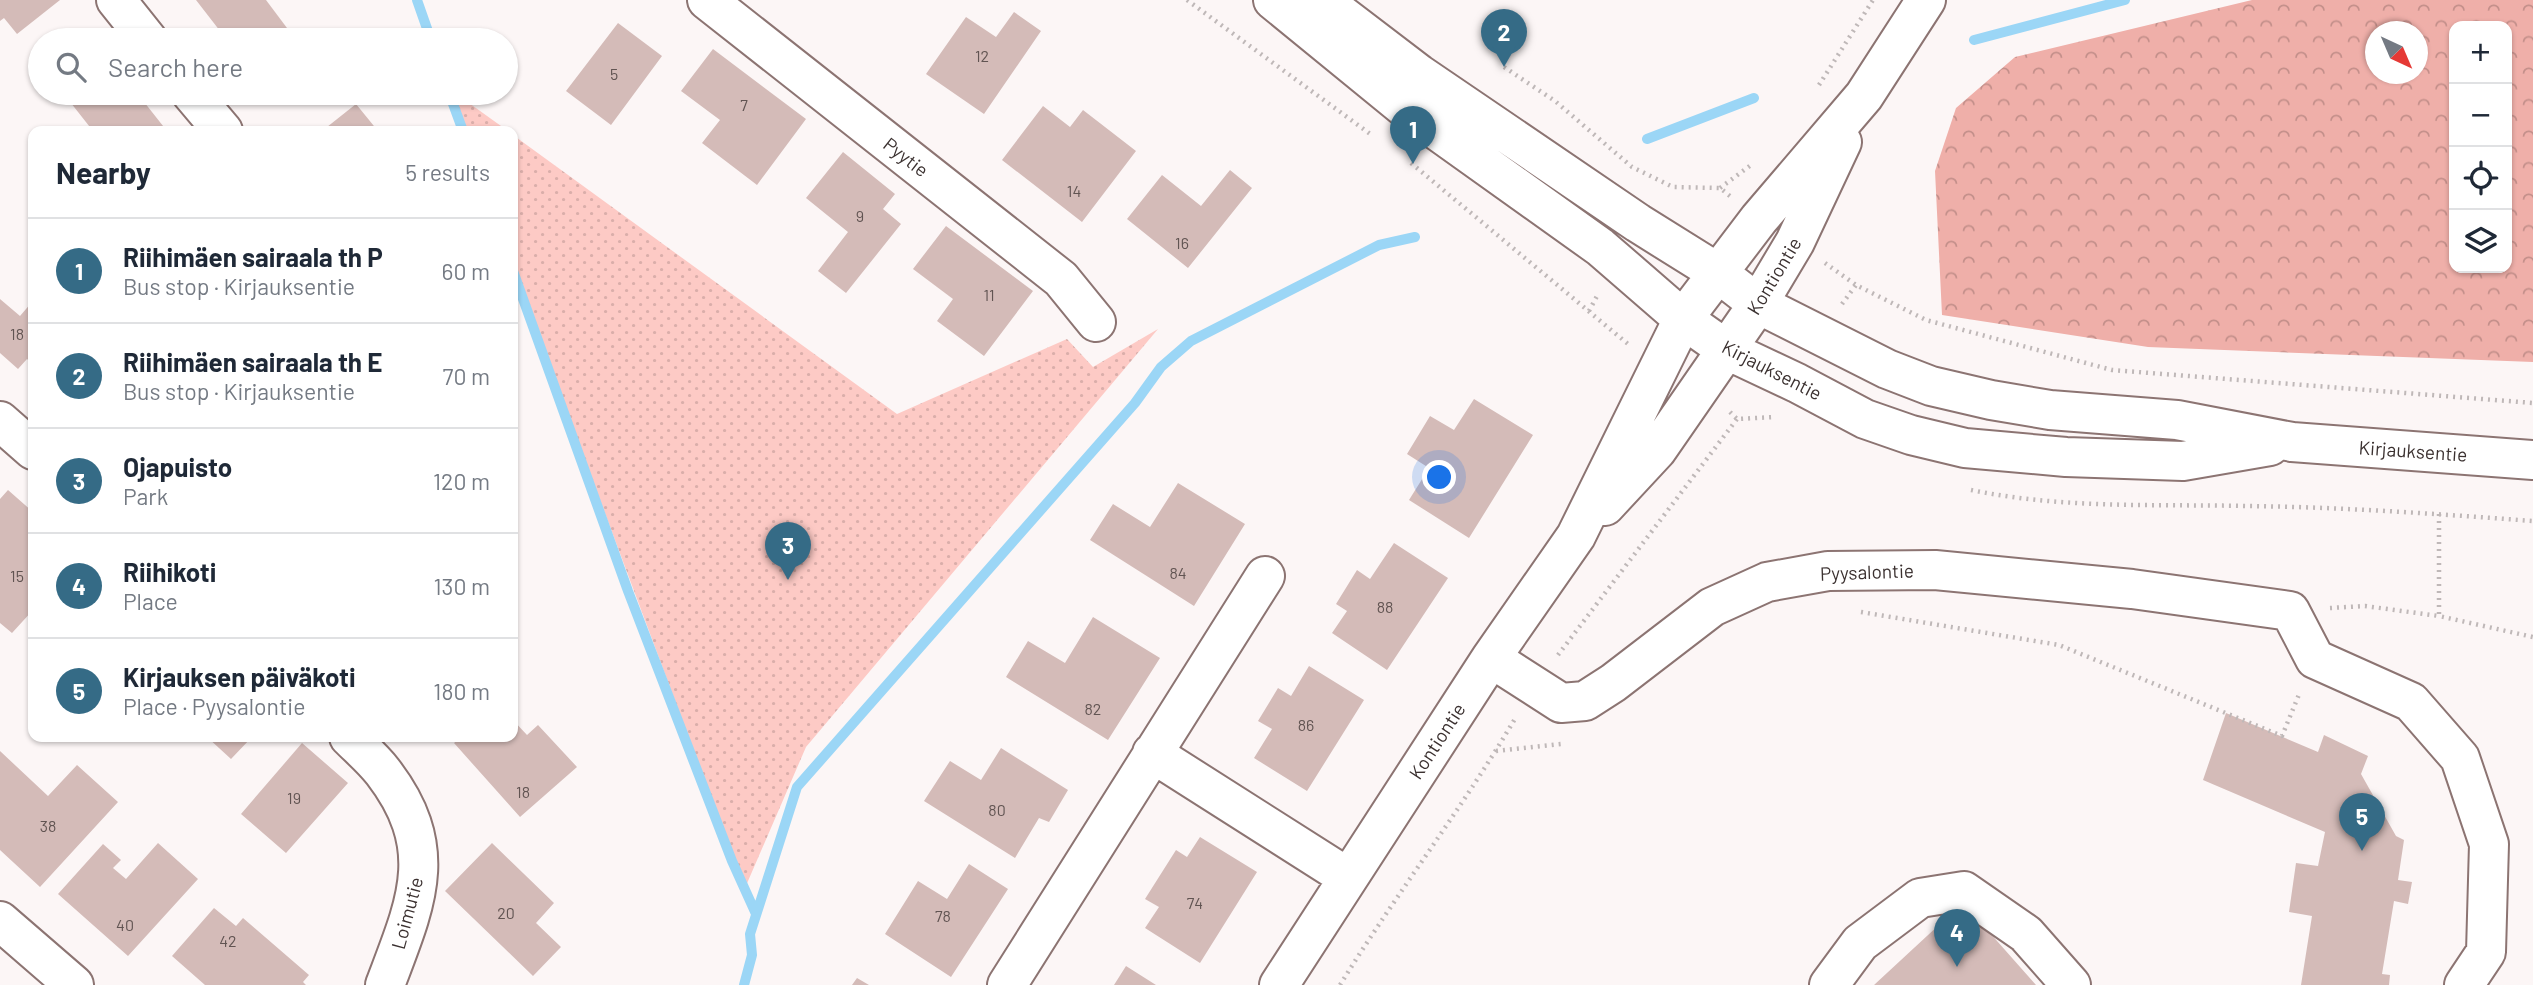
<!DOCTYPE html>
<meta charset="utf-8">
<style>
:root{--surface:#fff;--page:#f2f2f3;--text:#1f2937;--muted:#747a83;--line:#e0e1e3;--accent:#356b86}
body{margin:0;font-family:Barlow,sans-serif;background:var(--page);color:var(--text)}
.controls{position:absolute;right:21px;top:21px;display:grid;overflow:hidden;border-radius:14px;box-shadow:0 2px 5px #0004}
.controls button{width:63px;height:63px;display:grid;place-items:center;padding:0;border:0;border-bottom:2px solid var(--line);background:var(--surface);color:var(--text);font:35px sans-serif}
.compass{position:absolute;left:2365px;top:21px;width:63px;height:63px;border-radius:50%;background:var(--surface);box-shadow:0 2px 5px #0004;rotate:136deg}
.you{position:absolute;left:1440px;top:478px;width:24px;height:24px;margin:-18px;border:5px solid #fff;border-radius:50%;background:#1a73e8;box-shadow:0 0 0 10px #1a73e833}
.badge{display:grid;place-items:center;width:46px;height:46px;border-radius:50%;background:var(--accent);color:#fff;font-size:23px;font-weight:700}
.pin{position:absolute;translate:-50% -58px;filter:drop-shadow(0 2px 4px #0008)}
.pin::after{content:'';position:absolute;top:37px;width:24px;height:21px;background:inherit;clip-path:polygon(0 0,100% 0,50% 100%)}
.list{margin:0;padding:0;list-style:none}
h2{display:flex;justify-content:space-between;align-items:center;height:91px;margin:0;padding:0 28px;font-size:30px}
h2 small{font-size:23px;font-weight:400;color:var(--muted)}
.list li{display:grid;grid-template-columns:46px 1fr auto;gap:21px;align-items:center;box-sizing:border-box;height:105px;padding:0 28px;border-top:2px solid var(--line)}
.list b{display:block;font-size:26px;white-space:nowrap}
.list p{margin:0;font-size:23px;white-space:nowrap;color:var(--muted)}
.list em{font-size:23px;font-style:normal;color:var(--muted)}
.icon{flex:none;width:38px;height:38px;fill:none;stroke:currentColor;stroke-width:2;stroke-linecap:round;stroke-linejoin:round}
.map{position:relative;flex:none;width:2533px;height:985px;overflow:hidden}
.search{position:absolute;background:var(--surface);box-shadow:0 2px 5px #0004;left:28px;top:28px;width:490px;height:77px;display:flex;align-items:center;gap:18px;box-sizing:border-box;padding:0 24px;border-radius:38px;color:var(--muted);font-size:26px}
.panel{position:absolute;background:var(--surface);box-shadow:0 2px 5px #0004;left:28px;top:126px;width:490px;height:616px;border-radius:14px}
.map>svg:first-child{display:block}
.grass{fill:url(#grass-dots)}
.forest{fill:url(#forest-crowns);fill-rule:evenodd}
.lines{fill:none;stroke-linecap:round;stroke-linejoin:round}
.stream{stroke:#9bd6f6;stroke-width:10}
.building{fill:#d4bbb8}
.minor-casing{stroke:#8c7472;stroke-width:42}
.path{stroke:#bfb8b8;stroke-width:4.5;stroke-dasharray:2 5;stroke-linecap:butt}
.minor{stroke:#fff;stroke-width:38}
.labels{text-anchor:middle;stroke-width:7;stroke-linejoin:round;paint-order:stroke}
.number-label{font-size:16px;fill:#615452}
.street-label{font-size:19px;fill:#3b3130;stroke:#fff}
</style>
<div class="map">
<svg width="2533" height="985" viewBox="0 0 2533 985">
<defs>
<pattern id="grass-dots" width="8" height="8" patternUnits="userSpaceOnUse" patternTransform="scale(1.75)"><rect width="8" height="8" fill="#fdcac5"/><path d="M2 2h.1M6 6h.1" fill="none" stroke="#daaeaa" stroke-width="1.8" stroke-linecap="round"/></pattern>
<pattern id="forest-crowns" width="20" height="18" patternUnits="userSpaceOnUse" patternTransform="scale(1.75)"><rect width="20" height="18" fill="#efafa9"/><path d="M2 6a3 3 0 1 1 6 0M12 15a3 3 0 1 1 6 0" fill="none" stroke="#c38f8a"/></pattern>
</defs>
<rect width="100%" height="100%" fill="#fcf6f6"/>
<path class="grass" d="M447 93H455L508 131H462Z
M513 135 897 414 1067 339 1093 367 1158 329 806 747 745 888 513 267Z"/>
<path class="forest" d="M2252 0H2533V362L2148 347 1942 315 1935 171 1956 108 2015 57ZM2454 26H2507V268H2454ZM2376 32H2418V74H2376Z"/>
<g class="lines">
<path class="stream" d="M417 0 431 40
M1974 40 2125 0
M449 93 463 131
M1647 139 1754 98
M513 271 628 591 732 861 756 914
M744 985 752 955 750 934 797 787 1135 403 1161 367 1191 341 1379 245 1415 237"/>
</g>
<path class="building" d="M0 0H60L17 34 4 18 0 21Z
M196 0H266L287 28 271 40H227Z
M1014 12 1041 31 984 114 926 74 966 17 996 37Z
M618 23 662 56 611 125 566 91Z
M713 49 806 119 757 185 702 143 720 120 681 91Z
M73 93H125L127 95 137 93 167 131H93L67 98Z
M356 104 378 131H322Z
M1043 106 1070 127 1083 110 1136 151 1082 222 1002 160Z
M843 152 895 194 883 209 901 224 846 293 818 271 848 232 806 198Z
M1230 170 1252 188 1188 268 1127 219 1162 175 1201 206Z
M946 226 1033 291 984 356 937 321 953 299 913 269Z
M0 299 20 316 32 302 33 303V364L27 359 18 369 0 353Z
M1474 399 1533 435 1469 538 1409 500 1429 468 1407 454 1430 416 1454 430Z
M1178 483 1245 524 1194 606 1090 540 1113 504 1150 527Z
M8 490 33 512V538L31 540 33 543V610L12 633 0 623V499Z
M1394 543 1448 578 1387 670 1332 633 1347 611 1336 604 1357 570 1370 579Z
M1093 617 1160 658 1108 740 1006 677 1028 641 1065 663Z
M1309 666 1364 700 1307 791 1254 758 1272 729 1258 721 1278 688 1291 696Z
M2226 713 2318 752 2324 735 2368 756 2361 774 2396 836 2404 840 2398 880 2412 882 2408 904 2394 901 2382 974 2390 975 2389 985H2301L2312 916 2289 912 2296 863 2318 866 2325 832 2203 780Z
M513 720 527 735 538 725 577 767 520 817 454 743 461 737H513Z
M207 737H252L231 759Z
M302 743 348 783 286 853 241 814Z
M1001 748 1068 790 1049 822 1039 818 1015 858 924 801 950 761 981 780Z
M0 751 48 796 77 765 118 802 40 887 0 850Z
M1200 837 1257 872 1200 963 1145 928 1159 907 1145 899 1176 850 1187 857Z
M158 843 198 879 128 956 58 894 103 844 121 860 113 868 126 879Z
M492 843 554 903 536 923 561 947 533 976 445 891Z
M969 864 1008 889 951 977 885 934 918 881 947 899Z
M214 908 236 926 243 918 309 975 303 982 306 985H205L172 956Z
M1941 923 1962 949 1982 924 2036 985H1874Z
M1126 966 1156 985H1114Z
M857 978 869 985H852Z"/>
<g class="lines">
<g class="minor-casing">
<path id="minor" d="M116 0 148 40
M707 0 1061 279 1096 322
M1273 0 1404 107 1600 247 1683 319 1727 350 1797 383 1865 419 1911 435 1965 448 2066 457 2183 461 2270 446
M1322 0 1419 74 1638 223 1718 273 1758 304 1887 369 1931 386 1991 400 2050 410 2177 420 2292 442 2533 460
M191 93 223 131
M0 421 33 450
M1605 506 1657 450 1758 304 1795 242 1842 142
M1491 658 1561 703 1585 701 1613 683 1712 607 1767 582 1828 571 1935 570 2132 589 2290 611 2315 659 2411 702 2460 758 2489 844 2486 952 2464 985
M349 737C360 748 373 759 383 772 442 849 416 903 385 985
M1152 753 1347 877
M0 921 74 985
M1007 985 1265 576
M1279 985 1491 658 1576 536 1683 319 1759 219 1864 96 1926 0
M1829 985 1860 943 1920 898 1964 891 2026 934 2071 985"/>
</g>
<path class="path" d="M1187 0 1373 136
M1504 67 1555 101 1632 167 1673 187 1720 188 1730 196
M1819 85 1873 0
M1411 163 1628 344
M1720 188 1751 165
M1825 263 1856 285 1926 320 2112 370 2533 403
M1842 304 1856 285
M1589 311 1597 296
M1730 412 1737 419 1774 417
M1971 490C2064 509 2153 504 2247 506 2342 507 2438 514 2533 521
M2439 514V616L2533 637
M2330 608 2365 606 2439 616
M1861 612 2059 645 2282 736 2300 692
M1558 655 1737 419
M1496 751 1561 744
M1340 985C1396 894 1462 809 1516 717"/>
<use href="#minor" class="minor"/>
</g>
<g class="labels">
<g class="number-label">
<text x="982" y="62">12</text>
<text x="614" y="80">5</text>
<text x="744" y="111">7</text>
<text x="1074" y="197">14</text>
<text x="860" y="222">9</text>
<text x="1182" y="249">16</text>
<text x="989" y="301">11</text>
<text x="17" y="340">18</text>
<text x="1178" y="579">84</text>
<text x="17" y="582">15</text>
<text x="1385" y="613">88</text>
<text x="1093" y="715">82</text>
<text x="1306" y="731">86</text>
<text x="523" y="798">18</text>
<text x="294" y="804">19</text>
<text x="997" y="816">80</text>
<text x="48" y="832">38</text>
<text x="1195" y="909">74</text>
<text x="506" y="919">20</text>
<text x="943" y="922">78</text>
<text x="125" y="931">40</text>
<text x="228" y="947">42</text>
</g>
<g class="street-label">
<text transform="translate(906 157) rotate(38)" y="7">Pyytie</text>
<text transform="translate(1774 276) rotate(-59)" y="7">Kontiontie</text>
<text transform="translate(1772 370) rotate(27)" y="7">Kirjauksentie</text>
<text transform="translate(2413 451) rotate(4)" y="7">Kirjauksentie</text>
<text transform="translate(1867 572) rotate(-2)" y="7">Pyysalontie</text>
<text transform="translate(1437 741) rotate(-57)" y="7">Kontiontie</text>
<text transform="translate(407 913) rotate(-75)" y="7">Loimutie</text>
</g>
</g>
</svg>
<div class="controls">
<button>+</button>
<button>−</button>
<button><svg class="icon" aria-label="locate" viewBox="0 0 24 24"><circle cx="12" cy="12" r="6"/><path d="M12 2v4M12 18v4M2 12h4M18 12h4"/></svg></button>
<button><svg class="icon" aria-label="layers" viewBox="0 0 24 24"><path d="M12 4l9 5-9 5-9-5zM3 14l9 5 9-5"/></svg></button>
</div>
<svg class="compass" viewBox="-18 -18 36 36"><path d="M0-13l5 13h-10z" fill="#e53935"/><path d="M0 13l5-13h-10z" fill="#747a83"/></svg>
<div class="you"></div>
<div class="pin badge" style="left:1413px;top:164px">1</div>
<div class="pin badge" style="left:1504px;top:67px">2</div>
<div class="pin badge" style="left:788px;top:580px">3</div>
<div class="pin badge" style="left:1957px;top:967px">4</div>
<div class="pin badge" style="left:2362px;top:851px">5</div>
<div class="search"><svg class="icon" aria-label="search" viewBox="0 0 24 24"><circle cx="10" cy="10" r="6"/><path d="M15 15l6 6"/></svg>Search here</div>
<section class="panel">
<h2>Nearby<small>5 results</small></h2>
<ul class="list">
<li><span class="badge">1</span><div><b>Riihimäen sairaala th P</b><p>Bus stop · Kirjauksentie</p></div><em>60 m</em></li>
<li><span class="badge">2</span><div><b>Riihimäen sairaala th E</b><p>Bus stop · Kirjauksentie</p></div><em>70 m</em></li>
<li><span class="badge">3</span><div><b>Ojapuisto</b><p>Park</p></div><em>120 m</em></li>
<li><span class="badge">4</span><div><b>Riihikoti</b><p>Place</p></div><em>130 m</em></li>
<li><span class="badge">5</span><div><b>Kirjauksen päiväkoti</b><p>Place · Pyysalontie</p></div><em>180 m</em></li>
</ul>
</section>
</div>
